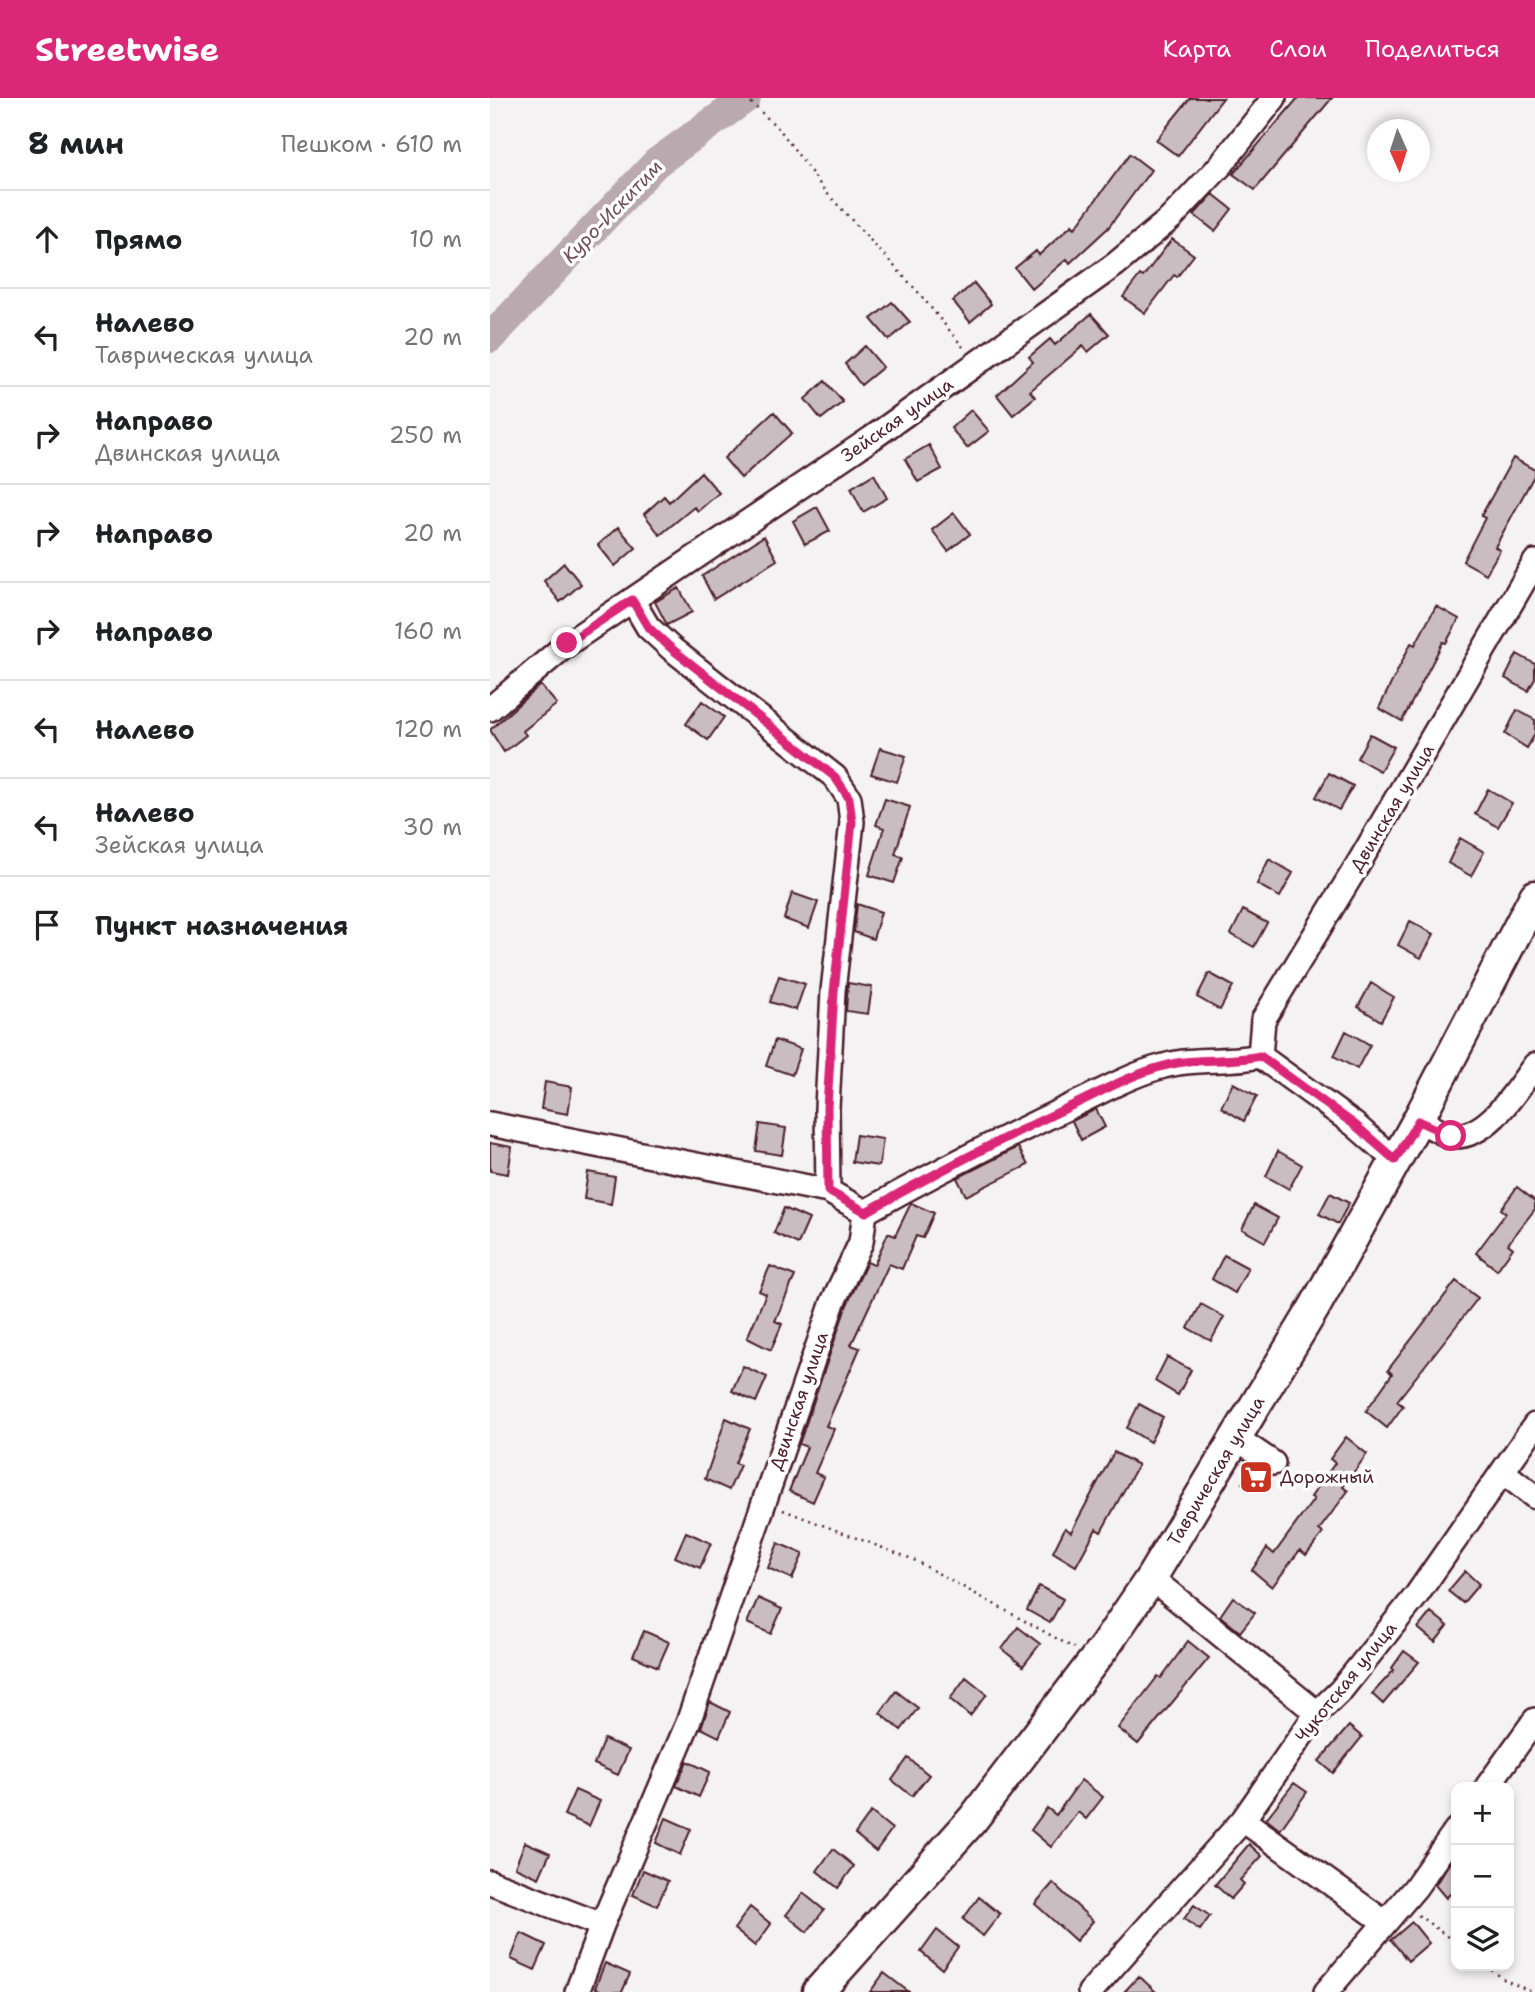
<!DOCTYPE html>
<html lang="ru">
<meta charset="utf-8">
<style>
:root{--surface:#fff;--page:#f6f6f6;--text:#202124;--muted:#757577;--line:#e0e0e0;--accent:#db2777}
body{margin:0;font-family:"Shantell Sans",sans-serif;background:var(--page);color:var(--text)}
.controls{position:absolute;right:21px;bottom:21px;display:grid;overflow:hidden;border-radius:14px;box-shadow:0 4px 10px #0003}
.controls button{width:63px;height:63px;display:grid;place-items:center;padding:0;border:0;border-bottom:2px solid var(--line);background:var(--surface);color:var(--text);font:35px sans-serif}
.compass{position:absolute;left:877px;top:21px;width:63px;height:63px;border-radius:50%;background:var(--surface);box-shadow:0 4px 10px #0003;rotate:177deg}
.stop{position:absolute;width:21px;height:21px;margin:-16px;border:5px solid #db2777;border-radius:50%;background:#fff}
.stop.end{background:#db2777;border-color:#fff;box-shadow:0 2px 7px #0008}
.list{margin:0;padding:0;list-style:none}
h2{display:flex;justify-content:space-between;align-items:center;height:91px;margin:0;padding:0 28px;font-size:30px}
h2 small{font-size:23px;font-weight:400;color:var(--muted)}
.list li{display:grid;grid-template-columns:46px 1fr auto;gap:21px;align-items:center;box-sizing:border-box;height:98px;padding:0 28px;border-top:2px solid var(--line)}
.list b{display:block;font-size:26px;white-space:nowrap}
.list p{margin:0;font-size:23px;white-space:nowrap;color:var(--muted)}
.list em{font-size:23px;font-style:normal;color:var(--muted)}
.icon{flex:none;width:38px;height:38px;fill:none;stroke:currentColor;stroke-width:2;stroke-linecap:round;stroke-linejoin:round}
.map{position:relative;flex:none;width:1045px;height:1894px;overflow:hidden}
header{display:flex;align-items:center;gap:42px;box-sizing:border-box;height:98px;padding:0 35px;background:var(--accent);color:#fff}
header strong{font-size:33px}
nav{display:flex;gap:38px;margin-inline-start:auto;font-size:24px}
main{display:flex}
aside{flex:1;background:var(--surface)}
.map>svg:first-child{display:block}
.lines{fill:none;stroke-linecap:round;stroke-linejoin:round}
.river{stroke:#baa9ae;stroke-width:30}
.building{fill:#cabdc1;stroke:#4a1f2b;stroke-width:2}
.minor-casing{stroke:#4a1f2b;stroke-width:28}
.major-casing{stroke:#4a1f2b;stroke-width:35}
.path{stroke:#4a1f2b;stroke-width:2.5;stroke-dasharray:2 5;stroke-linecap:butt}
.minor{stroke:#fff;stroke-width:23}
.major{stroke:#fff;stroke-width:30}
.route{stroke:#db2777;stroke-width:9}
.labels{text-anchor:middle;stroke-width:7;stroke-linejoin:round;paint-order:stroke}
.street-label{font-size:18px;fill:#4a1f2b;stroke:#fff}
.poi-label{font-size:18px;fill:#4a1f2b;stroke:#fff;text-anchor:start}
.water-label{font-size:19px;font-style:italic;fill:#714f59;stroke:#fff}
</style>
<header>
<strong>Streetwise</strong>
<nav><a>Карта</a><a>Слои</a><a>Поделиться</a></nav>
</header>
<main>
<aside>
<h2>8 мин<small>Пешком · 610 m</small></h2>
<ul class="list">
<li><svg class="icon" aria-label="ahead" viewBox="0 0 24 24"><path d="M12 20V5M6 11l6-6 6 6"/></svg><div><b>Прямо</b></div><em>10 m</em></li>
<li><svg class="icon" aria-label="left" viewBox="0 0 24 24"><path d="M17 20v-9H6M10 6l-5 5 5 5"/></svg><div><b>Налево</b><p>Таврическая улица</p></div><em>20 m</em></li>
<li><svg class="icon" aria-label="right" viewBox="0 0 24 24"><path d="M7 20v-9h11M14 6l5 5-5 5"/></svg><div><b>Направо</b><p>Двинская улица</p></div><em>250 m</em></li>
<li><svg class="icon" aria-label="right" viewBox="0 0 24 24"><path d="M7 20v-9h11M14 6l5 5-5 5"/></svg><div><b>Направо</b></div><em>20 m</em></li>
<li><svg class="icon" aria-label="right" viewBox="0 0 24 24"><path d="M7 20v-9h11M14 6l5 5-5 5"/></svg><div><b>Направо</b></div><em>160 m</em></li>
<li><svg class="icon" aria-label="left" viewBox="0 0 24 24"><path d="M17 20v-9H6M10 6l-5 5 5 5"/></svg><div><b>Налево</b></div><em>120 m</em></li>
<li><svg class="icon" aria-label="left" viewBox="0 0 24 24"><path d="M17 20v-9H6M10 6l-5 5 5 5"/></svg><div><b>Налево</b><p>Зейская улица</p></div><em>30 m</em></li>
<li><svg class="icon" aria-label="arrive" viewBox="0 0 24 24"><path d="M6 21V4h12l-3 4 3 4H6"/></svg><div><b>Пункт назначения</b></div></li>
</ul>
</aside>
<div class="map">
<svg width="1045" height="1894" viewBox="0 0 1045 1894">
<rect width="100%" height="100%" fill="#f4f2f2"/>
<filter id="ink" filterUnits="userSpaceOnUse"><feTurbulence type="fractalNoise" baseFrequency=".0143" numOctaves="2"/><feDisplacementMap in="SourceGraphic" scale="14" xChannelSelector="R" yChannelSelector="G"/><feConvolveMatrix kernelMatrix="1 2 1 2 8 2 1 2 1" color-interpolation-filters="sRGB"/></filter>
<g filter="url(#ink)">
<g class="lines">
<path class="river" d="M0 240 166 65 256 0"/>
</g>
<path class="building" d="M700 0H733L688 58 666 42Z
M808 0H842L765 92 743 76Z
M640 56 661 72 618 130 580 165 577 161 542 191 525 170 546 153 549 157 582 127 585 130Z
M723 96 742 111 725 133 704 117Z
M682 141 704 157 687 179 684 177 655 215 633 199 650 177 653 179Z
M484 185 501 206 480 224 463 203Z
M402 204 420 224 399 242 381 221Z
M601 216 619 236 598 254 593 248 540 293 545 299 523 317 507 297 543 264 539 259 560 241 565 247Z
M375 248 393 269 371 287 355 266Z
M335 283 353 304 331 321 315 301Z
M481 312 499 333 477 350 461 330Z
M284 314 302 335 251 380 234 360Z
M439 347 452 371 428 384 415 361Z
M1023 360 1045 372V376L1005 449 1010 452 996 476 973 463 995 420 991 418Z
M211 374 229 395 208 413 204 409 170 437 154 416 174 398 179 404Z
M384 376 397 400 373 414 361 390Z
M327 409 340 433 315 446 303 423Z
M464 415 480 436 458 453 442 432Z
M128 429 146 450 125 468 108 447Z
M274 438 287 462 224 501 212 478Z
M74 465 91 486 70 504 54 483Z
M189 490 202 514 177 527 165 504Z
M946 508 969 521 956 545 953 544 912 623 889 610 921 545 925 547Z
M1027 556 1045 566V581L1038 593 1015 580Z
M50 587 67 606 33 633 36 637 14 654 0 632Z
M212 603 234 619 218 642 196 626Z
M1027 612 1045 622V636L1037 650 1015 636Z
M880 636 904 649 890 673 867 660Z
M390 650 416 658 407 684 381 676Z
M839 675 863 688 849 712 826 699Z
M998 691 1022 705 1008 729 985 716Z
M395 701 420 709 405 756 413 759 404 785 379 777 394 730 386 727Z
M970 740 994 754 981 778 958 765Z
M779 761 803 775 790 799 767 786Z
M302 795 328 804 319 830 294 821Z
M367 806 391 814 383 841 364 834Z
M753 812 777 825 764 849 741 836Z
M920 823 944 836 931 860 908 847Z
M719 875 743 888 730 912 707 899Z
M289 878 315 886 306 912 280 904Z
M358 885 382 889 378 916 356 913Z
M881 885 904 899 891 923 868 909Z
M856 933 880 947 867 971 844 958Z
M285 942 311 951 302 977 276 968Z
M55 984 82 989 78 1016 51 1011Z
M743 985 767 998 754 1023 731 1009Z
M606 1011 615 1029 591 1042 582 1023Z
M270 1026 296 1030 292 1057 266 1053Z
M366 1037 393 1041 389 1068 362 1064Z
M0 1045 22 1049 18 1076 0 1073Z
M528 1049 538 1067 476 1098 467 1080Z
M788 1053 812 1067 799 1091 776 1078Z
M98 1074 125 1079 121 1106 94 1101Z
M1027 1089 1045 1103V1111L1018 1146 1023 1150 1007 1172 986 1155 1016 1115 1011 1111Z
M840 1095 859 1105 848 1126 829 1116Z
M421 1105 444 1115 433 1140 426 1138 412 1171 399 1166 361 1247 370 1250 336 1328 344 1331 325 1375 334 1379 323 1404 299 1393 317 1349 309 1346 356 1209 377 1164 384 1167 398 1135 405 1138Z
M764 1107 788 1120 775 1144 752 1131Z
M294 1110 319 1121 308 1146 284 1135Z
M734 1157 758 1170 745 1195 722 1181Z
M280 1168 305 1178 285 1223 292 1226 281 1252 257 1240 276 1196 269 1193Z
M966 1183 988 1200 907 1303 913 1308 897 1330 876 1313 902 1276 898 1272Z
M711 1206 734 1219 721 1243 698 1230Z
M677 1259 701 1272 688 1297 665 1283Z
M253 1268 277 1279 266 1304 242 1293Z
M649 1306 673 1319 660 1344 637 1330Z
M236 1320 260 1331 245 1365 250 1367 239 1392 215 1381Z
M856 1339 877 1356 853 1389 858 1393 829 1432 833 1435 816 1457 810 1452 782 1489 762 1472 777 1450 784 1456 824 1401 821 1399 845 1365 840 1361Z
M624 1354 648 1367 611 1434 606 1431 586 1468 563 1454 575 1430 581 1434Z
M761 1367 779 1378 771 1394 752 1385Z
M196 1434 221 1445 210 1470 185 1459Z
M288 1445 313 1456 302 1481 278 1470Z
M975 1473 989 1486 973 1505 958 1493Z
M549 1488 573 1501 560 1525 537 1512Z
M743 1499 765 1515 750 1534 730 1518Z
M268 1500 292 1511 281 1536 257 1525Z
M941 1514 958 1528 945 1544 928 1530Z
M528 1529 550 1546 533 1568 512 1551Z
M154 1533 179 1544 168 1569 143 1558Z
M698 1543 719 1560 648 1646 628 1630 668 1578 671 1580Z
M914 1553 929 1564 893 1606 882 1596 904 1572 902 1570Z
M476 1579 497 1596 480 1618 460 1601Z
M406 1593 428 1610 411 1632 390 1615Z
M220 1604 240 1614 229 1639 211 1630Z
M859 1628 872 1639 843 1675 829 1663Z
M114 1641 139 1652 128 1677 104 1666Z
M418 1660 439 1677 422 1698 402 1682Z
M197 1663 220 1674 209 1699 186 1688Z
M591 1682 613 1699 596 1721 588 1714 561 1749 541 1732 557 1710 566 1717Z
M804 1685 817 1694 790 1732 776 1721Z
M85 1692 110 1703 99 1728 74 1717Z
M381 1714 402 1731 386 1753 365 1736Z
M176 1720 201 1731 190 1757 166 1745Z
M35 1744 60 1755 49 1780 25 1769Z
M759 1746 772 1758 750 1782 754 1786 741 1801 725 1787Z
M343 1751 364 1768 348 1790 327 1773Z
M961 1763 966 1769V1790L956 1800 945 1787Z
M153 1772 178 1783 167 1808 143 1797Z
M563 1785 603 1823 586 1843 545 1806Z
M313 1795 334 1812 317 1834 296 1817Z
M489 1799 510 1816 493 1838 473 1821Z
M704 1807 720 1818 710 1832 694 1821Z
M260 1809 281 1826 265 1848 244 1831Z
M922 1824 939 1845 918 1863 901 1842Z
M447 1832 468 1849 452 1871 431 1854Z
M31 1835 56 1847 45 1872 21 1861Z
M115 1865 140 1876 132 1894H114L105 1890Z
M394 1875 419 1894H380Z
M649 1878 666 1894H634Z"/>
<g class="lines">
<g class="minor-casing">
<path id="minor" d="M142 502 158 529 182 551 345 679 359 700 362 724 343 893 337 1010 338 1093
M0 611 77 546 382 340 626 166 681 120 731 67 784 0
M770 958 773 922 870 763 1045 464
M928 1022C939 1027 953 1037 964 1038 999 1039 1026 992 1045 967
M0 1026 338 1093 375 1114
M746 1340 783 1365
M1013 1374 1045 1399
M661 1480 827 1615
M997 1689 1045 1622
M753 1722 893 1823
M0 1784 112 1827
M87 1894 112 1827 198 1625 343 1204 371 1144 375 1114C443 1076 511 1041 581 1008 611 994 642 976 674 968 704 959 738 965 770 958L865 1027 905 1062
M600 1894 753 1722 827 1615 851 1592 926 1498 1045 1327
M836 1894 925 1790 966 1732"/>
</g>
<g class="major-casing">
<path id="major" d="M328 1894 483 1721 615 1548 661 1480 824 1210 928 1022 1045 798"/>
</g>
<path class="path" d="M256 0 290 32 335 93 428 194 473 249
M293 1412 422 1461 584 1550
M928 1817 966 1845
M996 1868 1015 1882 1042 1894"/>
<use href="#minor" class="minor"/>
<use href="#major" class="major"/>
</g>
</g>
<g class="lines" filter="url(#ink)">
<path class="route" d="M77 545 142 502 158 529 182 551 345 679 359 700 362 724 344 894 337 1010 338 1093 376 1114C443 1076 511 1041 581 1008 611 994 642 976 674 968 704 959 738 965 770 958L865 1027 905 1062 928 1023 961 1038"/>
</g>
<defs>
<g id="supermarket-square" transform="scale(1.75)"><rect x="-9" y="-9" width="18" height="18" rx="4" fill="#c8321e" stroke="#fff"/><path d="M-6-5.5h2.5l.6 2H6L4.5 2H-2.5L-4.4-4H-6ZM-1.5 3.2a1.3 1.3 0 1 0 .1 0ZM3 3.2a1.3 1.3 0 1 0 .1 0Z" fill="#fff"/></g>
</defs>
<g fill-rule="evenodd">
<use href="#supermarket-square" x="766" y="1379"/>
</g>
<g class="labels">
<g class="street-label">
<text transform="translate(407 322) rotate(-35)" y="6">Зейская улица</text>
<text transform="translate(902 710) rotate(-59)" y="6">Двинская улица</text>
<text transform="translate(309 1303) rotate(-71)" y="6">Двинская улица</text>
<text transform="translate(726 1373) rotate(-59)" y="6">Таврическая улица</text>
<text transform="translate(856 1584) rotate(-51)" y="6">Чукотская улица</text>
</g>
<g class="poi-label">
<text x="790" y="1385">Дорожный</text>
</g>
<g class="water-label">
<text transform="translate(122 113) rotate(-46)" y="7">Куро-Искитим</text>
</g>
</g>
</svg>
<div class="controls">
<button>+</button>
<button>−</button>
<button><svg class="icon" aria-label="layers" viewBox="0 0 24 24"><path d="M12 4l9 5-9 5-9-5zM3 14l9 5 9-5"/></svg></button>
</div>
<svg class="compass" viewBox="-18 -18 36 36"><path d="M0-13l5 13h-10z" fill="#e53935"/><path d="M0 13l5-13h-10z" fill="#757577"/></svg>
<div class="stop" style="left:961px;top:1038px"></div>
<div class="stop end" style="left:77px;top:545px"></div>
</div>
</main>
